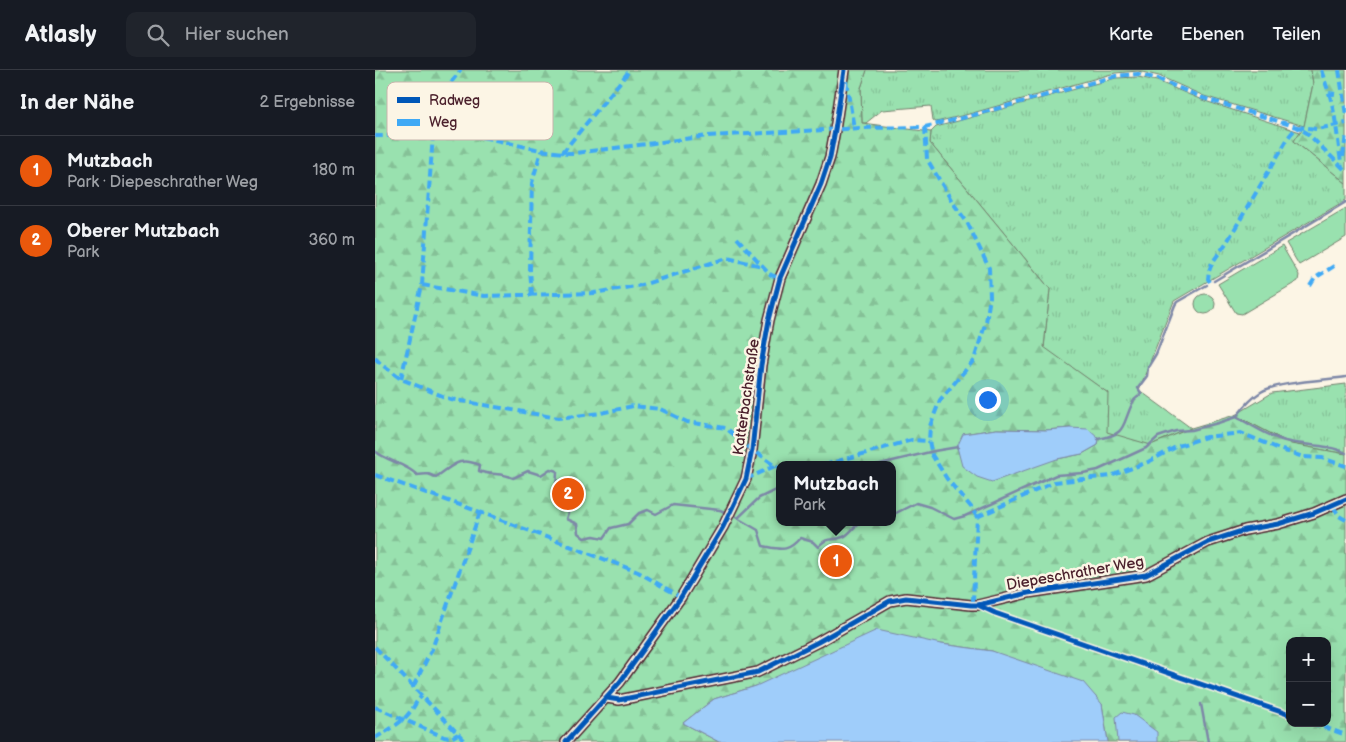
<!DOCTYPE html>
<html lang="de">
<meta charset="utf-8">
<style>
:root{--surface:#171b24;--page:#20242c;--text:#f1f3f6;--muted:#9ea1a6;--line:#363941;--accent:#ea580c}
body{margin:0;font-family:"Balsamiq Sans",sans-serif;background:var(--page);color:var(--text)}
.controls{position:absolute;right:15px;bottom:15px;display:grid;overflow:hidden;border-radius:10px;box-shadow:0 5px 20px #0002}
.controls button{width:45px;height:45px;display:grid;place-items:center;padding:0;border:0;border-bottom:1px solid var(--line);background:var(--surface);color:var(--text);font:25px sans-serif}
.you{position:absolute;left:612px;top:329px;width:18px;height:18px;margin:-12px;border:4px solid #fff;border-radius:50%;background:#1a73e8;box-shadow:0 0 0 8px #1a73e833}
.badge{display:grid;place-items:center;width:32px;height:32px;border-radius:50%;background:var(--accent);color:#fff;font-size:16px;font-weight:700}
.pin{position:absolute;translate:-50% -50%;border:2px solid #fff;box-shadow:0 1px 5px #0006}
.popup{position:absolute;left:401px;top:391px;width:120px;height:65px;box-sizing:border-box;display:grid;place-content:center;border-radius:10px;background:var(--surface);filter:drop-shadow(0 1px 4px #0005);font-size:16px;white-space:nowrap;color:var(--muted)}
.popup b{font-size:19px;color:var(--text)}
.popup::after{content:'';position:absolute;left:50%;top:100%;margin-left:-10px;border:10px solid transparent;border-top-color:var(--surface)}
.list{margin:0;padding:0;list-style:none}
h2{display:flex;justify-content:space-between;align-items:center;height:65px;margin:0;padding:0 20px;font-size:21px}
h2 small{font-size:16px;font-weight:400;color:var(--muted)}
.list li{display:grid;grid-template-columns:32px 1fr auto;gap:15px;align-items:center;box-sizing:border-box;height:70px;padding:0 20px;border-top:1px solid var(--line)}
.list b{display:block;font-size:19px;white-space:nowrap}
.list p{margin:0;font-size:16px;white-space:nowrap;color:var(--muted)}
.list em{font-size:16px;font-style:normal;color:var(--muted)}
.icon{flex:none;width:28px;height:28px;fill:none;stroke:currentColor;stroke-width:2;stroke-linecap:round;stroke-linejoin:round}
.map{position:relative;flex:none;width:971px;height:672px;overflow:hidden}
header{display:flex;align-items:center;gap:30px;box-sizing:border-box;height:70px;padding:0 25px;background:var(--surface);border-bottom:1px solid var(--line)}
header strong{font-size:24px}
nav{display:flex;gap:28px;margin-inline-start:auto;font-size:18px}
.search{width:350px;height:45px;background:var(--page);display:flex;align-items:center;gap:12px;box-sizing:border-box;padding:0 18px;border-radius:10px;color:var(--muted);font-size:19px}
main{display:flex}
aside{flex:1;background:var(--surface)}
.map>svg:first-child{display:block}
.grass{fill:url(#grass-tufts);stroke:#72806d}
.forest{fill:url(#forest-firs);stroke:#72806d;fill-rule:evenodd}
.garden{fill:#99e1af;stroke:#72806d}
.water{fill:#9fcdfa;stroke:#7d87a7}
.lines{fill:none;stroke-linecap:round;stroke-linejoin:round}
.stream{stroke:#7d87a7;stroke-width:2.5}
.minor-casing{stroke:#4a1f2b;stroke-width:12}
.minor{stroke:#fcf5e5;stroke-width:9}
.quiet{stroke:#3fa9f5;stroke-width:4;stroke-dasharray:8 4;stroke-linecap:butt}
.cycleway-casing{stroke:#fcf5e5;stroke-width:8}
.cycleway{stroke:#0057b8;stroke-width:5}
.labels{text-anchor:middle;stroke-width:5;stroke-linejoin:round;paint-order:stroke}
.street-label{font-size:15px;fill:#4a1f2b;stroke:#fcf5e5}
.key{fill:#fcf5e5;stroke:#c7b5ad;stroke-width:1}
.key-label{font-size:14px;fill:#4a1f2b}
</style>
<header>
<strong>Atlasly</strong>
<div class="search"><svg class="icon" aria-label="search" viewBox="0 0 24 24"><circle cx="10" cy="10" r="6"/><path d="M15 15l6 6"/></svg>Hier suchen</div>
<nav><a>Karte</a><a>Ebenen</a><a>Teilen</a></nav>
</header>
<main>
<aside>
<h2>In der Nähe<small>2 Ergebnisse</small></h2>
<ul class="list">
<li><span class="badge">1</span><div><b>Mutzbach</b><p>Park · Diepeschrather Weg</p></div><em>180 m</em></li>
<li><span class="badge">2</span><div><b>Oberer Mutzbach</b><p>Park</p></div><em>360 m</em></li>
</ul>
</aside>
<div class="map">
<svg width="971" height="672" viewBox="0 0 971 672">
<defs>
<pattern id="grass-tufts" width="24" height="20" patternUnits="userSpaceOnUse" patternTransform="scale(1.25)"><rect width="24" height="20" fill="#99e1af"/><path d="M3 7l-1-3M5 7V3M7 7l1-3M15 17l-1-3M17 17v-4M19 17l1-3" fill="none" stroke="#85c197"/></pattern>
<pattern id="forest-firs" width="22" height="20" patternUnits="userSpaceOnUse" patternTransform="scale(1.25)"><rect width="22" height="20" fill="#99e1af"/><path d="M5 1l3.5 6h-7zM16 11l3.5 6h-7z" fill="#85c197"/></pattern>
</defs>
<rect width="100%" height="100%" fill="#fcf5e5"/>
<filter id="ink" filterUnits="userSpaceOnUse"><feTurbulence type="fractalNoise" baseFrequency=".02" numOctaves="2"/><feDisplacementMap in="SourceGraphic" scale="10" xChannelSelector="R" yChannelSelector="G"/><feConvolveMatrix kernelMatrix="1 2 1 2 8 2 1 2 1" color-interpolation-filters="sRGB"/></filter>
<g filter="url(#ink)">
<path class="grass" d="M492 0H936L938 14 929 56 829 26 784 6 763 1 740 3 594 44 561 52 558 50 556 36 507 40 491 53H487L486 18Z
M763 7 782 11 827 30 925 62 919 71 971 113V130L799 231 764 320 816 358 780 373 617 526 405 452H517V395L733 323 669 278 675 219 555 73 556 62 561 57 741 8Z
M971 314V384L916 374 860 345 897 323Z"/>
<path class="forest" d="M0 0H492L486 18 487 53 556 62 555 73 675 219 669 277 733 323 732 362 776 375 816 358 860 345 916 374 971 384V672H733L727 634 617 581 566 574 381 616 339 629 308 653 344 672H0ZM695 358 724 369 723 375 707 384 682 389 588 364 621 359 671 360ZM405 395H517V452H405ZM915 571H952V653H915Z
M936 0H971V113L919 71 929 56 938 14Z"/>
<path class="garden" d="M971 138V167L924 195 911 173Z
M907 176 924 205 923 211 867 244 861 243 843 214Z
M820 234a10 10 0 1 1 20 0a10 10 0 1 1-20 0Z"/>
<path class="water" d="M695 358 713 359 724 369 723 375 707 384 682 389 617 412 602 407 587 396 582 377 588 364 621 359 671 360Z
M502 560 566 574 617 581 708 612 727 634 733 672H344L308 653 339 629 381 616Z
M747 642 759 645 782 662V672H743L741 647Z"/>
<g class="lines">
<path class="stream" d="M839 211 971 132
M861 347C868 338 876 328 886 322 902 312 950 310 971 307
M723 369C753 364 746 356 758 332 760 327 764 328 766 323L763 318 772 306 773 297 781 284 800 235 802 232 832 215
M0 381C13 392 30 393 42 405L53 404 61 407C79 395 83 386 105 395L104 401C116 406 126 402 138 408L153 401 166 405 175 399 182 401 181 419C193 429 197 433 191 449L202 454 203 463 209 468 219 466 229 468 236 458 253 454 264 443 273 440 281 444 298 435 345 440 352 443
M501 395 559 381 583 377
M357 445 383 460 388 476C406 479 412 483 425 468L438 472 443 477C454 465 456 472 468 467 476 464 479 454 488 452
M517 445 541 433 555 437 579 449 590 446 681 405 708 403 723 400 771 378 783 367 801 361 817 360 843 353 861 347C877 355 892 366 910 371 930 376 953 374 971 383
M363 448 384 428 405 418
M826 634 833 672"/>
<g class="minor-casing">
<path id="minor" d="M232 628 244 630 383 602 443 572 515 531 531 528 596 535H603L653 523 771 505 833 472 870 460 903 454 939 443 971 429
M191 672 245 612 306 527 348 457 371 409 377 380 386 295 394 250 405 208 446 114 455 87 460 60 469 0"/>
</g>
<use href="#minor" class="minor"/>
<path class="quiet" d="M946 0 954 23 960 24
M964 0 971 45
M471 11 479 58
M954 23C962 48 962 71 967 97
M550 57 552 89 578 133 592 152 614 198 615 227 611 252 599 290 565 330 555 356 554 371 557 385 572 409 596 437 602 447 598 531 604 535
M27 61H36L86 0
M0 66C29 66 64 61 92 65 129 69 163 84 201 83L333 66 487 58 550 57 595 46 741 6 763 4 783 9 828 28 922 57 932 63 971 101
M187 83 255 0
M968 87 971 64
M362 168 396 205 405 208
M835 212 833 209 834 201 837 193 852 172 915 65 922 57 942 59 971 53
M47 215 109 226 219 223 267 215 352 188 387 196
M935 216 940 208 959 196
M157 225 155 200 157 113 166 81
M0 288 7 295 26 309 75 329 183 348 226 343 258 336 285 339 312 352 351 358 377 380 400 396 405 397
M26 309 47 215 58 65
M449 395 537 370 554 371
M0 405 105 442 263 502 306 527
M371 409 400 396
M958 436 964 446 971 450
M602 447 680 412 736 406 773 392 803 376 831 367 866 363 907 380 928 387 947 388 971 396
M0 577 91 672
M38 617 57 579 105 442
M0 637 69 667 76 668 83 664
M937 653 971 665
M0 668C12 661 27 653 35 642 40 636 41 631 47 626"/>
<g class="cycleway-casing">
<path id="cycleway" d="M603 535 620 543 915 645
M232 628 244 630 383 602 443 572 515 531 531 528 596 535H603L653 523 771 505 833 472 870 460 903 454 939 443 971 429
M191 672 245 612 306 527 348 457 371 409 377 380 386 295 394 250 405 208 446 114 455 87 460 60 469 0"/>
</g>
<use href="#cycleway" class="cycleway"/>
</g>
</g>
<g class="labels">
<g class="street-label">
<text transform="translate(371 327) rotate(-82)" y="5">Katterbachstraße</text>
<text transform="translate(700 503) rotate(-10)" y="5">Diepeschrather Weg</text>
</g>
</g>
<rect x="12" y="12" width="166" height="58" rx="8" class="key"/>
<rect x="22" y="27" width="23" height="6" fill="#0057b8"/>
<rect x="22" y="49" width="23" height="7" fill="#3fa9f5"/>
<g class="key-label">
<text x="54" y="35">Radweg</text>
<text x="54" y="57">Weg</text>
</g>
</svg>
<div class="controls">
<button>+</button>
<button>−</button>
</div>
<div class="you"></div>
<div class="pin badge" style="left:461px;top:491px">1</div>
<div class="popup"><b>Mutzbach</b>Park</div>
<div class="pin badge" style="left:193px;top:424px">2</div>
</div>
</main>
